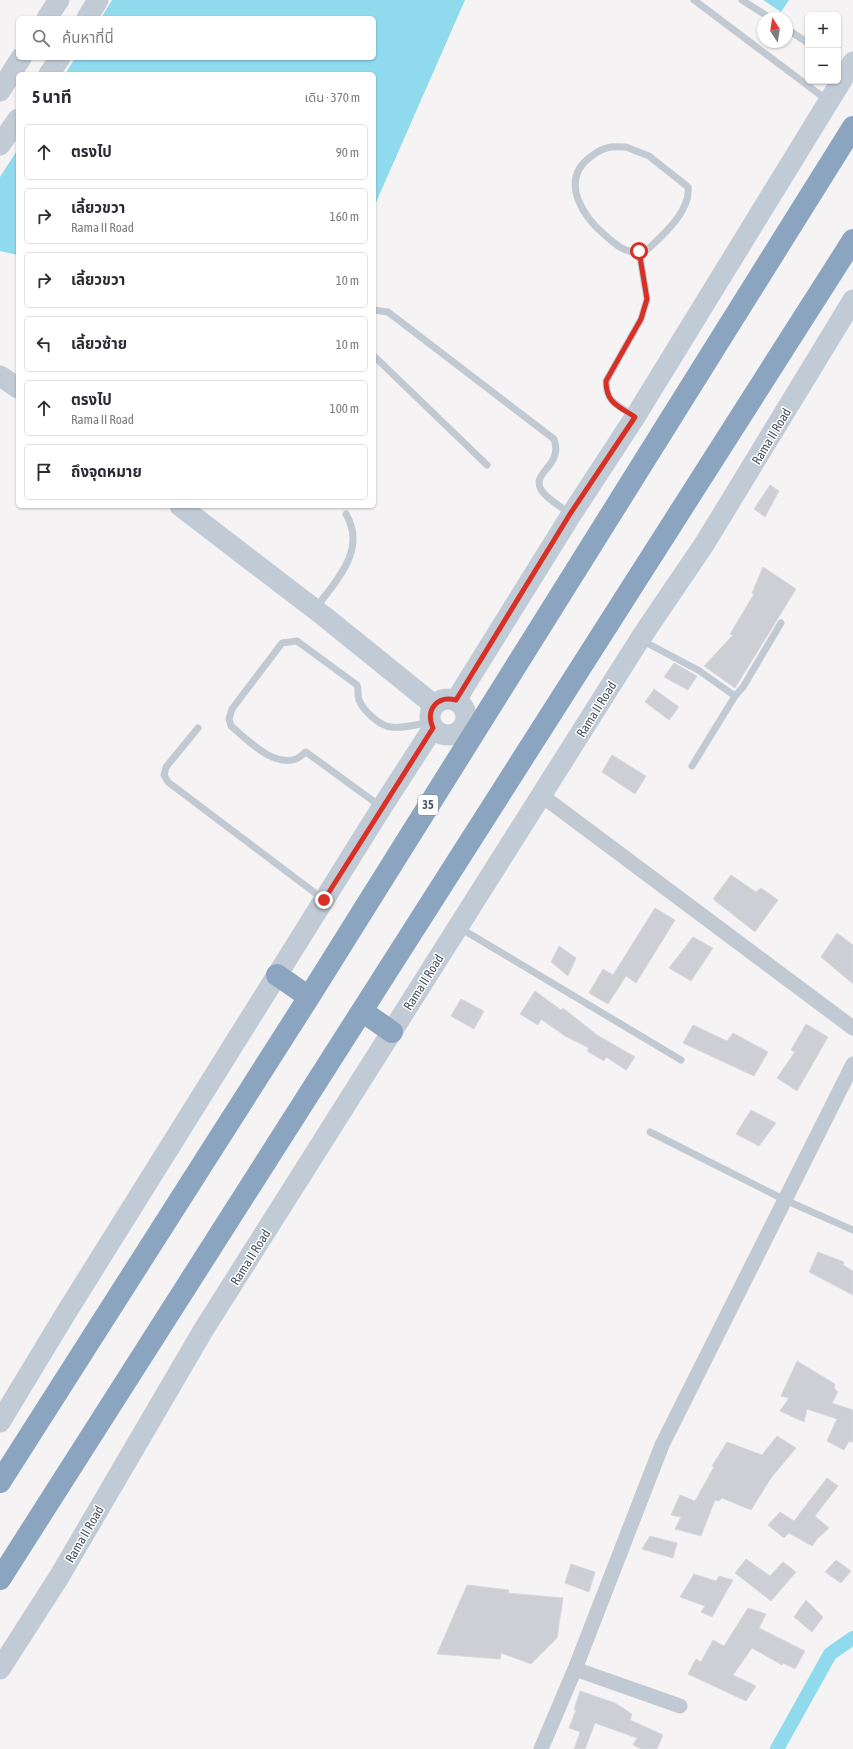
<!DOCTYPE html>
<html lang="th">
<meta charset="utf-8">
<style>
:root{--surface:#fff;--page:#f2f2f3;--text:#2b2b33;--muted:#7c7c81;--line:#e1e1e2}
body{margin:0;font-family:"Asap Condensed","Noto Sans Thai",sans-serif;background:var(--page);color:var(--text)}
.controls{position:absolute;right:12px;top:12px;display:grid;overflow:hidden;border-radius:6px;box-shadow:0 1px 3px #0004}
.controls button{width:36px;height:36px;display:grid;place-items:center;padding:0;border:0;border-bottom:1px solid var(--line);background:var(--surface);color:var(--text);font:20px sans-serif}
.compass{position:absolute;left:757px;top:12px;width:36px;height:36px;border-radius:50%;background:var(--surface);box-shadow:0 1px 3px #0004;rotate:348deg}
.stop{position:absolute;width:12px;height:12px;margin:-9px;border:3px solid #d93025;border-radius:50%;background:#fff}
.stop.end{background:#d93025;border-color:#fff;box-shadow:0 1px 4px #0008}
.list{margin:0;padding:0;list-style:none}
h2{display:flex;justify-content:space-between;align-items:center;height:52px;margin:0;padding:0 16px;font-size:17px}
h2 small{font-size:13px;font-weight:400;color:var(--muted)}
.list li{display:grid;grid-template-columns:26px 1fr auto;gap:12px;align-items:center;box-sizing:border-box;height:56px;margin:0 8px 8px;padding:0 8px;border:1px solid var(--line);border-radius:6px}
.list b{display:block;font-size:15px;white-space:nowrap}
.list p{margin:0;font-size:13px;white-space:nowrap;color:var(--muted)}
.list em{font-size:13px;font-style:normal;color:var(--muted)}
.icon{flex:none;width:22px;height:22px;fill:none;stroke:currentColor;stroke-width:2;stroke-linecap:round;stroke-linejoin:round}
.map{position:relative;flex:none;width:853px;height:1749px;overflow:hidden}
.search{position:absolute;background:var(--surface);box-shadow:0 1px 3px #0004;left:16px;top:16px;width:360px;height:44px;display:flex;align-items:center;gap:10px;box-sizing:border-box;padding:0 14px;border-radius:6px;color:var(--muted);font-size:15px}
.panel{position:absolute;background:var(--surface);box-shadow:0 1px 3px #0004;left:16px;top:72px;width:360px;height:436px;border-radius:6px}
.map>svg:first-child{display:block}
.water{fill:#90daee}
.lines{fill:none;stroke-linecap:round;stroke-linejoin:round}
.canal{stroke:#90daee;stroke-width:14}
.building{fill:#cdcfd5;stroke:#d7d9de}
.lane{stroke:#c1cad2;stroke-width:7}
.street{stroke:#c1cad2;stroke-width:15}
.secondary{stroke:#c1cbd6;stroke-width:21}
.highway{stroke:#8ba5c1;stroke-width:22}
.route{stroke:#d93025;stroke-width:5}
.labels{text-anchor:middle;stroke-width:3;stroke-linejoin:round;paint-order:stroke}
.shield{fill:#fff;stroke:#808990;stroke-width:1}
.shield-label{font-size:12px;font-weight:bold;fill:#4a5661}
.street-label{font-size:13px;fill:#4a5661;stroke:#fff}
</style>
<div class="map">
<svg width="853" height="1749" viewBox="0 0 853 1749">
<rect width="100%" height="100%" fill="#f5f3f3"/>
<path class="water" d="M112 0H465L374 207V74H65L75 58H374V18H101Z
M763 0H789L781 12Z
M18 149V255L0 251V177Z"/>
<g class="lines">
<path class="canal" d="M777 1749 830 1654 853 1638"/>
</g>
<path class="building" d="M770 485 779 491 765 517 754 509Z
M763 567 796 589 735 688 704 666 733 635 730 634 754 594 752 593Z
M674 663 697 676 688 690 664 677Z
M654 689 679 707 669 720 645 702Z
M612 755 646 776 635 794 602 772Z
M731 875 756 892 761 888 778 900 755 932 713 899Z
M655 908 675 920 636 983 626 976 608 1004 589 993 603 969 613 975Z
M837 933 853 945V984L821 957Z
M693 937 713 948 691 981 669 968Z
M559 946 576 958 568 976 551 962Z
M535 991 561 1010 563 1008 597 1035 635 1057 626 1070 606 1057 604 1061 587 1051 589 1048 565 1036 541 1019 538 1025 520 1014Z
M461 999 484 1011 474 1029 451 1016Z
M806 1024 828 1037 797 1091 777 1078 795 1052 791 1050Z
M693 1025 727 1041 733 1033 768 1052 754 1076 683 1043Z
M751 1110 776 1123 759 1146 736 1134Z
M818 1252 844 1262 843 1265 853 1271V1295L809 1272Z
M797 1361 835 1384 834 1388 838 1392 832 1403 853 1410V1442L849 1441 844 1450 827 1441 837 1419 807 1409 804 1422 780 1411 789 1398 781 1396Z
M777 1436 796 1448 771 1478 751 1510 722 1498 719 1501 715 1500 701 1536 675 1529 681 1517 671 1515 680 1495 695 1501 714 1467 712 1466 727 1442 762 1455Z
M827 1478 838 1486 815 1516 829 1528 818 1538 812 1546 789 1533 784 1538 768 1525 780 1512 794 1521Z
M650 1536 677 1543 673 1558 642 1549Z
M746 1559 770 1576 783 1562 796 1572 771 1601 735 1573Z
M836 1560 851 1571 841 1583 825 1572Z
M571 1564 595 1572 589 1592 565 1583Z
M694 1574 716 1581 719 1576 733 1580 712 1617 701 1612 705 1606 680 1597Z
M467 1585 509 1590 508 1593 563 1598 557 1638 531 1664 501 1653 500 1659 437 1654Z
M806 1600 823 1617 812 1632 794 1617Z
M748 1608 766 1614 759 1628 805 1651 795 1669 783 1663 782 1665 752 1648 733 1675 756 1686 746 1701 688 1674 696 1659 701 1662 713 1640 724 1646Z
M580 1691 615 1703 632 1714 630 1720 663 1735 657 1749H641L633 1745 637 1738 595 1723 585 1749H574L580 1732 569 1728 576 1710H574Z"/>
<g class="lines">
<path class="lane" d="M694 0 827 100
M742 0 770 18
M787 29 808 43
M626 147 649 156 688 187C691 211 663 235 647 250 642 250 634 253 629 251 620 249 613 242 606 236 584 218 559 182 589 158 594 154 601 149 607 148 613 146 620 147 626 147Z
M374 310 388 312 554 439C564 467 529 472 542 491 548 500 562 507 570 514
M374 356 487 465
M633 415C617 405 606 402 606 381L641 319 647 299 639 251
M316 608C337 579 367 550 346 514
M641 640 698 670 735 696
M198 728 166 767 164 775 168 782 323 899
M692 766 735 696 743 687 781 623
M380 806 306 752C303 754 299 758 296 759 272 767 247 739 231 726L229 719 232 709 282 643 297 641 357 685C359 690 357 694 359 700 363 710 379 726 391 727 401 729 420 724 431 722
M460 928 681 1060
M650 1132 785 1200 853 1230"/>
<path class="street" d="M541 795 853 1028
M575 1669 680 1706
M541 1749 575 1669 662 1445 853 1064"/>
<path class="secondary" d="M47 18 59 0
M87 18 98 0
M49 74 60 58
M0 91 21 58
M0 145 18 119
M0 376 18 388
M180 506 325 617 434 705
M430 717a18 18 0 1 1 36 0a18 18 0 1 1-36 0Z
M456 700 571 515 635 417 853 62
M0 1422 66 1313 382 807 433 728
M0 1669 59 1577 204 1329 640 639 705 543 853 300"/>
<path class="highway" d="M277 975 309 997
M362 1011 392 1032
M0 1482 309 997 853 127
M0 1579 853 240"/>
</g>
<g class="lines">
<path class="route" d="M324 900 433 728C425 710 437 695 456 700L570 514 635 417C618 406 606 403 606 381L641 319 647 299 639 251"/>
</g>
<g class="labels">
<rect class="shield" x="418" y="795" width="20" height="20" rx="3"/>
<g class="shield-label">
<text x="428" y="809">35</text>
</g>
<g class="street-label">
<text transform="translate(771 436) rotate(-59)" y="5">Rama II Road</text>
<text transform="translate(596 709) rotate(-58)" y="5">Rama II Road</text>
<text transform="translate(423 982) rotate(-58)" y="5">Rama II Road</text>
<text transform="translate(250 1257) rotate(-58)" y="5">Rama II Road</text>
<text transform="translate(84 1534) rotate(-60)" y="5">Rama II Road</text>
</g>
</g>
</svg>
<div class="controls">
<button>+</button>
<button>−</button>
</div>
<svg class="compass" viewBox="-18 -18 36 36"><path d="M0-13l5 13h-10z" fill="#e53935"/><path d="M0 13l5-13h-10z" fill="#7c7c81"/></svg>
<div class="stop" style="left:639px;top:251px"></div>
<div class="stop end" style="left:324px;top:900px"></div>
<div class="search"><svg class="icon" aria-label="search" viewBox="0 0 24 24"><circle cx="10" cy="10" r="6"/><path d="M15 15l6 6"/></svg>ค้นหาที่นี่</div>
<section class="panel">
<h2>5 นาที<small>เดิน · 370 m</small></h2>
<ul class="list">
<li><svg class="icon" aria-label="ahead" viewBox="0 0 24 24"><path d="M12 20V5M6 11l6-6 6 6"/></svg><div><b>ตรงไป</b></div><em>90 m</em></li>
<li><svg class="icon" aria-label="right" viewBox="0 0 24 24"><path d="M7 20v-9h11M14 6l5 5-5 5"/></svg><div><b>เลี้ยวขวา</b><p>Rama II Road</p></div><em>160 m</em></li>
<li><svg class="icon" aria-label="right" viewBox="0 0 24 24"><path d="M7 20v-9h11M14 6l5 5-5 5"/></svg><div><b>เลี้ยวขวา</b></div><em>10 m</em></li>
<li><svg class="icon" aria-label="left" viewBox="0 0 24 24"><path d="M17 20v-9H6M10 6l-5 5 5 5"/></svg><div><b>เลี้ยวซ้าย</b></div><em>10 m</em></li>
<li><svg class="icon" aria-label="ahead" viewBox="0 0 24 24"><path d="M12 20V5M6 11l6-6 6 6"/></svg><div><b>ตรงไป</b><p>Rama II Road</p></div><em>100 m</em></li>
<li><svg class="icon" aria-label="arrive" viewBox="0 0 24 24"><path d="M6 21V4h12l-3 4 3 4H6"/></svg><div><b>ถึงจุดหมาย</b></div></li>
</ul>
</section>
</div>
